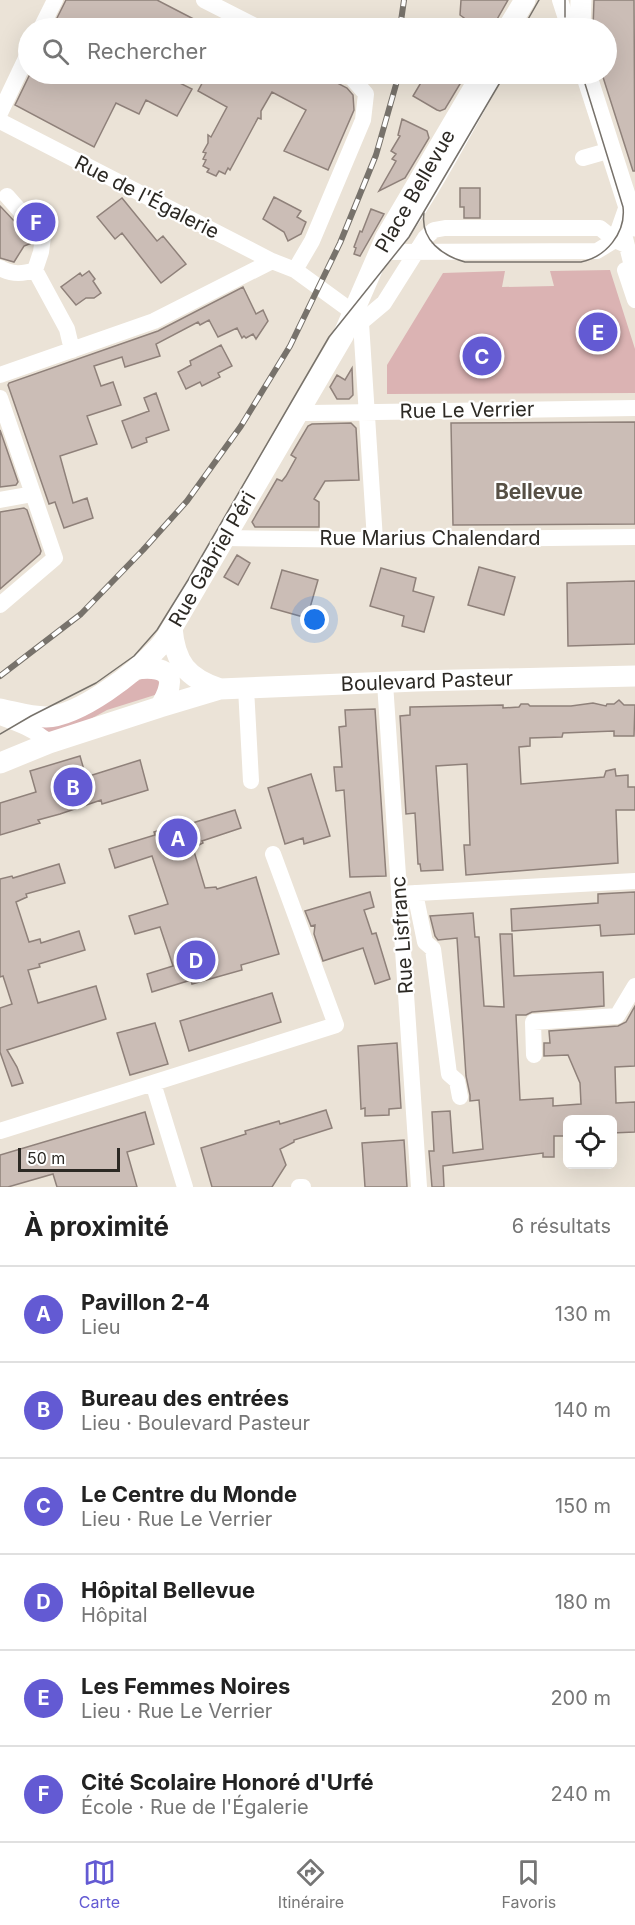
<!DOCTYPE html>
<html lang="fr">
<meta charset="utf-8">
<style>
:root{--surface:#fff;--page:#f6f6f6;--text:#222;--muted:#767676;--line:#e0e0e0;--accent:#635ad3}
body{margin:0;font-family:Inter,sans-serif;background:var(--page);color:var(--text)}
.controls{position:absolute;right:18px;bottom:18px;display:grid;overflow:hidden;border-radius:9px;box-shadow:0 6px 24px #0002}
.controls button{width:54px;height:54px;display:grid;place-items:center;padding:0;border:0;border-bottom:2px solid var(--line);background:var(--surface);color:var(--text);font:30px sans-serif}
.scale{position:absolute;left:18px;bottom:15px;width:102px;box-sizing:border-box;padding-left:6px;border:3px solid #2c2924;border-top:0;font-size:16px;line-height:21px;white-space:nowrap;color:#2c2924;-webkit-text-stroke:4px #fff;paint-order:stroke}
.you{position:absolute;left:315px;top:620px;width:21px;height:21px;margin:-15px;border:4px solid #fff;border-radius:50%;background:#1a73e8;box-shadow:0 0 0 9px #1a73e833}
.badge{display:grid;place-items:center;width:39px;height:39px;border-radius:50%;background:var(--accent);color:#fff;font-size:20px;font-weight:700}
.pin{position:absolute;translate:-50% -50%;border:3px solid #fff;box-shadow:0 2px 6px #0006}
.list{margin:0;padding:0;list-style:none}
h2{display:flex;justify-content:space-between;align-items:center;height:78px;margin:0;padding:0 24px;font-size:26px}
h2 small{font-size:20px;font-weight:400;color:var(--muted)}
.list li{display:grid;grid-template-columns:39px 1fr auto;gap:18px;align-items:center;box-sizing:border-box;height:96px;padding:0 24px;border-top:2px solid var(--line)}
.list b{display:block;font-size:22px;white-space:nowrap}
.list p{margin:0;font-size:20px;white-space:nowrap;color:var(--muted)}
.list em{font-size:20px;font-style:normal;color:var(--muted)}
.icon{flex:none;width:33px;height:33px;fill:none;stroke:currentColor;stroke-width:2;stroke-linecap:round;stroke-linejoin:round}
.map{position:relative;flex:none;width:635px;height:1187px;overflow:hidden}
.search{position:absolute;background:var(--surface);box-shadow:0 6px 24px #0002;left:18px;right:18px;top:18px;height:66px;display:flex;align-items:center;gap:15px;box-sizing:border-box;padding:0 21px;border-radius:33px;color:var(--muted);font-size:22px}
.sheet{height:654px;background:var(--surface)}
nav{display:flex;justify-content:space-around;align-items:center;box-sizing:border-box;height:84px;border-top:2px solid var(--line);background:var(--surface);font-size:16px;color:var(--muted)}
nav a{display:grid;justify-items:center;gap:3px}
nav .on{color:var(--accent)}
.map>svg:first-child{display:block}
.green{fill:#dbb3b3}
.building{fill:#cbbdb6;stroke:#8f817a;stroke-width:1.5}
.lines{fill:none;stroke-linecap:round;stroke-linejoin:round}
.minor{stroke:#fff;stroke-width:16}
.major{stroke:#fff;stroke-width:21}
.tram{stroke:#77726b;stroke-width:1.5}
.rail-casing{stroke:#77726b;stroke-width:6}
.rail{stroke:#fff;stroke-width:4;stroke-dasharray:11;stroke-linecap:butt}
.labels{text-anchor:middle;stroke-width:4.5;stroke-linejoin:round;paint-order:stroke}
.street-label{font-size:20px;fill:#2c2924;stroke:#fff}
.neighbourhood-label{font-size:21px;font-weight:bold;fill:#575045;stroke:#fff}
</style>
<div class="map">
<svg width="635" height="1187" viewBox="0 0 635 1187">
<rect width="100%" height="100%" fill="#ebe3d7"/>
<path class="green" d="M610 270 635 349V393L387 394V365L443 273 505 271 502 287 554 286 550 271Z
M152 674 159 682 158 694 107 710 87 721 53 733 37 728Z"/>
<path class="building" d="M66 0H157L211 28H165L151 20 146 28H52Z
M461 0H508L492 28H458L464 18 460 15Z
M594 0H634L635 171H633L602 74H606V28H593Z
M30 74H162L192 89 177 116 146 100 139 114 116 103 94 147 15 105Z
M207 74H310L322 80 324 76 347 88 353 95 354 110 328 170 284 151 306 110 272 92 261 111V119L258 118 230 170 228 168 225 174 219 171 216 176 207 172 209 169 203 166 206 160 203 159 206 153 203 152 208 143V135L211 137 227 107 198 91Z
M426 74H466L445 109 440 111 437 110 413 96Z
M402 119 427 131 429 138 405 178 379 191 396 161 392 159 396 154 391 151 400 136 398 135Z
M460 188H480V218H464V207H460Z
M274 197 301 211 297 217 306 222 301 234 288 241 284 232 263 219Z
M122 198 157 241 163 236 186 264 161 283 122 233 115 239 97 217Z
M0 206 32 240V243L24 246 14 262 0 258Z
M371 209 384 214 360 256 354 254 356 248 354 247 360 231 362 232Z
M89 271 95 279 93 281 101 293 94 298H86L76 305 61 287 80 273 82 276Z
M243 287 256 314 263 310 268 321 256 339 253 334 246 338 244 336 242 338 237 328 218 337 209 320 200 325 198 322 156 344 160 356 125 367 122 357 94 366 101 386 113 382 121 405 87 416 97 444 60 456 73 503 87 498 93 518 64 528 55 502 49 504 8 385 9 383 158 331Z
M221 345 232 366 218 373 220 377 202 386 200 382 186 389 178 372 191 365 190 361Z
M352 368 353 395 349 399H337L330 387 337 375 345 380Z
M156 393 169 430 146 438 147 442 132 448 122 421 149 411 144 398Z
M635 422V524L453 525 451 423Z
M351 423 356 428 359 480 325 481 314 499 319 502V527H255L252 522 277 479 282 481 286 476 296 458 291 455 308 426 312 424Z
M0 430 18 482 16 485 0 487Z
M24 508 27 510 41 551 40 554 0 589V512Z
M237 555 250 563 238 585 224 577Z
M479 567 515 577 504 615 468 605Z
M381 568 416 578 413 591 434 597 424 632 402 626 404 616 370 606Z
M282 570 318 580 307 618 271 608Z
M635 581V644L568 646 567 583Z
M619 700 624 705H635L634 736H614V731L563 733 562 737 530 738V746L519 747 521 784 604 777 606 771 615 769 616 776 628 775V787H635V810H616L618 863 466 875 464 845H470L467 764 436 766 443 870 421 871 420 864H418L415 813 406 814 400 716 410 715V707L503 705V708L519 707 521 704H528L530 706H571L593 703 606 706 607 704H614Z
M375 709 386 876 350 877 344 790 336 791 334 767H342L339 727 346 726 345 710Z
M80 756 86 777 140 760 148 790 102 804 101 800 60 814 38 820 40 823 0 835V803L36 792 30 771Z
M311 774 330 836 304 844 303 838 285 844 268 788Z
M235 810 241 828 202 841 203 843 193 848 205 888 216 887 217 889 256 877 279 954 241 965 242 970 192 984 191 980 152 992 147 974 173 966 160 927 135 934 129 916 168 904 152 856 115 868 109 849 155 835 154 832 188 821 189 824Z
M59 864 65 883 26 894 27 897 16 902 29 942 40 939 41 943 79 931 85 950 39 964 40 967 28 970 38 1003 96 986 106 1019 7 1050 17 1067 23 1083 12 1086 0 1052V1008L12 1004 3 976 0 977V879L12 876 13 878Z
M370 892 374 907 364 910 372 934 376 933 390 979 375 984 363 948 323 961 314 934 315 925 311 926 305 911Z
M635 892V934L601 936 600 925 512 931 511 909 598 903V894Z
M473 913 475 937H479L484 1006 504 1007 500 934H512L514 976 603 972 604 1006 532 1012 526 1015H516L520 1100 553 1098V1106L581 1104 580 1083 568 1055 544 1056V1043H550L549 1031 618 1026 626 1022 635 1006V1066L615 1067 616 1103 635 1102V1132L612 1133V1119H567V1136H554V1157H543V1153L443 1166 444 1187H432L429 1151H434L432 1112 450 1111 453 1153 483 1149 479 1100 470 1101V1095L466 1076 457 938 438 940 435 936 430 916Z
M272 993 281 1022 189 1051 180 1021Z
M155 1023 168 1064 130 1075 117 1033Z
M397 1043 401 1108 389 1109V1115L365 1116V1108L361 1109 358 1046Z
M326 1110 332 1128 294 1140V1142L280 1149 286 1165 272 1187H212L201 1148 246 1134 245 1131 279 1121 280 1124Z
M145 1112 154 1144 127 1152 137 1187H57L53 1174 8 1187H0V1155Z
M404 1140 407 1187H365L362 1143Z"/>
<g class="lines">
<path class="minor" d="M204 0 259 28
M560 0 569 28
M41 28 55 0
M344 74 352 78 366 94 363 120 312 241 295 270 354 313 361 323 375 540
M0 113 28 54
M0 121 272 261 295 270
M583 158 611 150
M7 196 43 237 41 252 35 270 67 329 72 350
M624 234 635 278
M379 252 597 251 615 240 628 203 634 202
M383 258C428 203 461 135 496 74
M0 268C12 275 23 274 35 270
M625 270 635 300
M353 329 384 303 425 238 434 230 445 228H600L615 240 626 245
M0 375 154 321 272 261
M0 398 55 558 0 605
M300 409 306 413H310L635 408
M0 500 33 494
M225 538 375 540 635 537
M385 683 419 1187
M246 688 251 781
M0 717C17 723 36 730 49 743
M415 893 425 942 433 949 449 1074 457 1081 460 1097
M399 894 635 881
M534 1055 533 1022 617 1016 635 986
M153 1083 336 1025 273 854
M0 1131 153 1083 185 1187
M299 1187H303"/>
<path class="major" d="M508 28 525 0
M580 28 581 0
M586 74 635 226
M172 628C175 663 187 678 220 689
M136 669C171 665 178 678 160 707
M0 709C15 712 30 717 46 717 80 716 136 672 159 647 164 642 168 635 172 628L343 336 386 237 482 74
M0 763 49 743 160 707 220 689 417 681 635 676"/>
<path class="tram" d="M565 0V17
M523 28 539 0
M424 213C420 240 443 256 465 262H581C606 257 626 233 623 207L582 74
M0 734 31 716 96 683 134 656 157 630 188 580 329 337 409 237 505 74"/>
<g class="rail-casing">
<path id="rail" d="M400 28 404 0
M0 676 81 614 143 550 187 501 241 426 290 346 340 243 376 155 399 74"/>
</g>
<use href="#rail" class="rail"/>
</g>
<g class="labels">
<g class="street-label">
<text transform="translate(415 191) rotate(-60)" y="7">Place Bellevue</text>
<text transform="translate(147 197) rotate(27)" y="7">Rue de l'Égalerie</text>
<text transform="translate(467 410) rotate(-1)" y="7">Rue Le Verrier</text>
<text x="430" y="545">Rue Marius Chalendard</text>
<text transform="translate(212 559) rotate(-60)" y="7">Rue Gabriel Péri</text>
<text transform="translate(427 681) rotate(-2)" y="7">Boulevard Pasteur</text>
<text transform="translate(402 935) rotate(-94)" y="7">Rue Lisfranc</text>
</g>
<g class="neighbourhood-label">
<text x="539" y="499">Bellevue</text>
</g>
</g>
</svg>
<div class="controls">
<button><svg class="icon" aria-label="locate" viewBox="0 0 24 24"><circle cx="12" cy="12" r="6"/><path d="M12 2v4M12 18v4M2 12h4M18 12h4"/></svg></button>
</div>
<div class="scale">50 m</div>
<div class="you"></div>
<div class="pin badge" style="left:178px;top:838px">A</div>
<div class="pin badge" style="left:73px;top:787px">B</div>
<div class="pin badge" style="left:482px;top:356px">C</div>
<div class="pin badge" style="left:196px;top:960px">D</div>
<div class="pin badge" style="left:598px;top:332px">E</div>
<div class="pin badge" style="left:36px;top:222px">F</div>
<div class="search"><svg class="icon" aria-label="search" viewBox="0 0 24 24"><circle cx="10" cy="10" r="6"/><path d="M15 15l6 6"/></svg>Rechercher</div>
</div>
<section class="sheet">
<h2>À proximité<small>6 résultats</small></h2>
<ul class="list">
<li><span class="badge">A</span><div><b>Pavillon 2-4</b><p>Lieu</p></div><em>130 m</em></li>
<li><span class="badge">B</span><div><b>Bureau des entrées</b><p>Lieu · Boulevard Pasteur</p></div><em>140 m</em></li>
<li><span class="badge">C</span><div><b>Le Centre du Monde</b><p>Lieu · Rue Le Verrier</p></div><em>150 m</em></li>
<li><span class="badge">D</span><div><b>Hôpital Bellevue</b><p>Hôpital</p></div><em>180 m</em></li>
<li><span class="badge">E</span><div><b>Les Femmes Noires</b><p>Lieu · Rue Le Verrier</p></div><em>200 m</em></li>
<li><span class="badge">F</span><div><b>Cité Scolaire Honoré d'Urfé</b><p>École · Rue de l'Égalerie</p></div><em>240 m</em></li>
</ul>
</section>
<nav>
<a class="on"><svg class="icon" aria-label="map" viewBox="0 0 24 24"><path d="M3 6l6-2 6 2 6-2v14l-6 2-6-2-6 2zM9 4v14M15 6v14"/></svg>Carte</a>
<a><svg class="icon" aria-label="directions" viewBox="0 0 24 24"><path d="M12 3l9 9-9 9-9-9zM9 14v-3h6M13 9l2 2-2 2"/></svg>Itinéraire</a>
<a><svg class="icon" aria-label="saved" viewBox="0 0 24 24"><path d="M7 4h10v16l-5-4-5 4z"/></svg>Favoris</a>
</nav>
